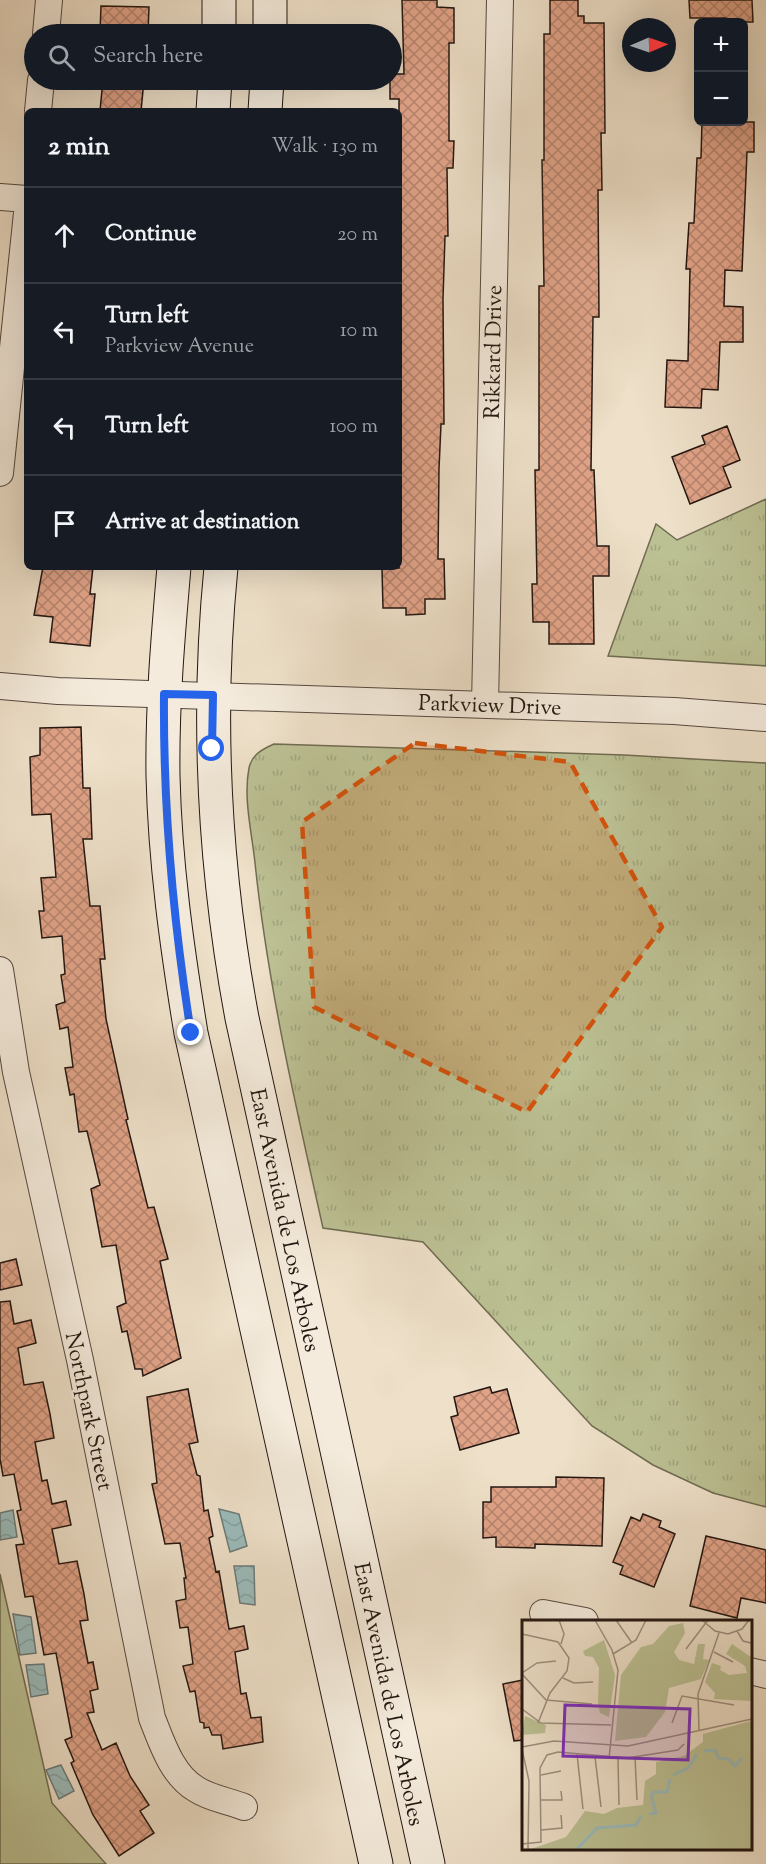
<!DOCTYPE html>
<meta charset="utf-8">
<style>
:root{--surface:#171b24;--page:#242831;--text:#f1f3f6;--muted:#9ea1a6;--line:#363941}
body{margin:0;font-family:"Sorts Mill Goudy",serif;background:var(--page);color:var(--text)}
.controls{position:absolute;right:18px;top:18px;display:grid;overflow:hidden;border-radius:9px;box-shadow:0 6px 24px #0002}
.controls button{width:54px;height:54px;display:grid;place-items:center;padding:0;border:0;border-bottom:2px solid var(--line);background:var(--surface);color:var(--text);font:30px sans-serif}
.compass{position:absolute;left:622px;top:18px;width:54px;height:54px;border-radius:50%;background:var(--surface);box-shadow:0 6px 24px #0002;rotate:88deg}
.stop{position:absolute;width:18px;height:18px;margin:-14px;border:4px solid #2563eb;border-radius:50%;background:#fff}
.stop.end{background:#2563eb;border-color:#fff;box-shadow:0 2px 6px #0008}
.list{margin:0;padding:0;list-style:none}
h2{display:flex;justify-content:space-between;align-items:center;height:78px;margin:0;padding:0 24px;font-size:26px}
h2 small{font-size:20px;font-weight:400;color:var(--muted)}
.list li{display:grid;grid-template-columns:39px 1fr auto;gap:18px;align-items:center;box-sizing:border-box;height:96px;padding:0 24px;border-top:2px solid var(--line)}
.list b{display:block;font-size:22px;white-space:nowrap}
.list p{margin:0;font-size:20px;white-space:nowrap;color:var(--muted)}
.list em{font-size:20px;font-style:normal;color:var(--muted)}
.icon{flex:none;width:33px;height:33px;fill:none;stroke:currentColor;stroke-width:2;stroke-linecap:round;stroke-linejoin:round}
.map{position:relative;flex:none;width:766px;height:1864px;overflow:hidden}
.search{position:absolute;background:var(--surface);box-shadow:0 6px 24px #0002;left:24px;top:24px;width:378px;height:66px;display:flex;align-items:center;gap:15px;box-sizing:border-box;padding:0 21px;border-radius:33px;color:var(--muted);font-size:22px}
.panel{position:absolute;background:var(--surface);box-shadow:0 6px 24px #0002;left:24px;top:108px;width:378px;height:462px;border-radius:9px}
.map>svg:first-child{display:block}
.grass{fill:url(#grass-tufts);stroke:#706c52;stroke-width:1.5}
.green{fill:#bcc194;stroke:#706c52;stroke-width:1.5}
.water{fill:url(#water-waves);stroke:#6b7a78;stroke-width:1.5}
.building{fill:url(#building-cross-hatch);stroke:#231611;stroke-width:1.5}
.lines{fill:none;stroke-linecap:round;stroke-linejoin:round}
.street-casing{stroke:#56483f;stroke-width:28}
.secondary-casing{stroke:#231611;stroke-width:35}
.street{stroke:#f4ebdc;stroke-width:26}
.secondary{stroke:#f4ebdc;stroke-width:33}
.route{stroke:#2563eb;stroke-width:8}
.marked{fill:#d4520c;fill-opacity:0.2;stroke:#d4520c;stroke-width:4.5;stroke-dasharray:12 8;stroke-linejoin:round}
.labels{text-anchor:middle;stroke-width:4.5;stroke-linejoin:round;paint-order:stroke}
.street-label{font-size:22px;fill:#231611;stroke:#f4ebdc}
.inset-river{fill:none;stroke:#9bbcbc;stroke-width:3}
.inset-road{fill:none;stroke:#9d8f7f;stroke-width:1.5}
.view{fill:#7b2cbf;fill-opacity:0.15;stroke:#7b2cbf;stroke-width:3}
.inset-edge{fill:none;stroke:#231611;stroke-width:3}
</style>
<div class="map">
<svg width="766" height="1864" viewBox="0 0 766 1864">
<defs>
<pattern id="grass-tufts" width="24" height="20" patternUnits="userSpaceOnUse" patternTransform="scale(1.5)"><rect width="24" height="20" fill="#bcc194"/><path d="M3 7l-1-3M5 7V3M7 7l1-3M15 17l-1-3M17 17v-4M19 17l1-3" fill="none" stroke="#a1a57f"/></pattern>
<pattern id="water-waves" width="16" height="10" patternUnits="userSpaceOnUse" patternTransform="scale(1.5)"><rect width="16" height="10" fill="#9bbcbc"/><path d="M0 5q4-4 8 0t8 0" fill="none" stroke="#85a1a1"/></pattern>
<pattern id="building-cross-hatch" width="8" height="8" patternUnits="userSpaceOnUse" patternTransform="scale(1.5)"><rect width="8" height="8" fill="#e1a388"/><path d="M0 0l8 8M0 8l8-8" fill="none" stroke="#b6846e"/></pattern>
</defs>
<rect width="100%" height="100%" fill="#eee0c9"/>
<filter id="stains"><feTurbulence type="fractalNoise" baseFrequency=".00333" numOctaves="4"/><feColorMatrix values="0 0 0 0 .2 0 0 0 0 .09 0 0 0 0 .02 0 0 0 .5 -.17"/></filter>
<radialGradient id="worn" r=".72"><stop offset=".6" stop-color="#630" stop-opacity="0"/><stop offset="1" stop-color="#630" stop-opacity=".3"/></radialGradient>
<path class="grass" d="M766 499V666L608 656 656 524 677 540Z
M274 744 624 755 766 763V1507L713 1493 653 1465 592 1426 423 1242 323 1228C296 1107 268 987 255 863 252 833 243 798 249 768 252 754 263 749 274 744Z"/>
<path class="green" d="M0 1574 52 1803 106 1864H0Z"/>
<path class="water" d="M219 1509 239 1514 247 1546 230 1552Z
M13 1510 17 1537 0 1540V1513Z
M234 1566H254L255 1605 240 1603Z
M13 1614 31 1617 36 1653 20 1655Z
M44 1664 48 1694 31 1697 26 1665Z
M61 1765 74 1791 59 1799 46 1770Z"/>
<path class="building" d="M402 0H437V7L454 8V43H449V141H454L453 168H447L448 236H445L443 299 444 424H441L439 469 438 559H444L445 599H425V614L406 615V608H383L382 569 399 568V99H390V80L392 74H404Z
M550 0H578V16H584V23H604L605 133H601L602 190H598L599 317H593L591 470H594L597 546H609V576H593L594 644H549V622H533L532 584H537L535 470H539V286H544L542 160H544V34H550Z
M689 0H752L753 22H726V18H690Z
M101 6 149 7 148 33H100Z
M103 80H144L141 111H100Z
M702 122H754V152H747L742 271 725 270 724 306 743 307V342H720L718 390 702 389 701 408 665 407 667 360 688 361 690 269H686L689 223H694L697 158H701Z
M727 426 740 460 723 467 731 487 690 504 672 457 705 444 702 436Z
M43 567H93L90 594H95L90 646 50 642 53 617 34 615Z
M81 727 83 788H90L92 839H83L90 906H100L105 959H100L106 1019 128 1119 126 1120 148 1208 154 1207 168 1259 160 1261 181 1358 143 1376 142 1369H135L127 1331 122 1332 117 1307 126 1303 116 1245 102 1247 91 1189 100 1185 87 1131 79 1132 74 1094 70 1095 65 1068 73 1067 68 1027 60 1029 56 1005 65 1002 61 975 65 974 62 936 42 938 39 911H44L41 878 56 877 51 814 32 815 30 757 40 755V728Z
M16 1259 22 1285 0 1290V1263Z
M10 1301 14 1324 31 1320 36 1343 18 1348 24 1385 43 1382 50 1414 54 1438 35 1442 42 1481 47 1480 52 1504 66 1501 71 1525 52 1529 59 1564 77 1561 84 1594 88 1620 80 1621 88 1663 93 1662 98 1689 90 1691 94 1712 87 1713 102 1750 116 1743 130 1776 149 1805 140 1811 154 1833 119 1856 93 1815 71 1763 74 1761 65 1740 72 1737 56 1653 44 1655 33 1596 25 1597 16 1545 24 1544 17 1511 21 1510 14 1474 3 1476 0 1459V1302Z
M490 1387 492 1393 507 1389 519 1433 460 1450 451 1417 458 1415 454 1397Z
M188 1389 198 1442 189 1444 197 1475 200 1476 204 1511 208 1510 213 1536 209 1538 216 1572 219 1571 229 1629 244 1626 248 1649 235 1652 241 1694 246 1693 251 1718 261 1717 263 1742 223 1749 221 1735H212L209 1727 204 1728V1723L200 1722 195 1691 190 1692 183 1666 193 1664 188 1627 180 1628 176 1601 186 1599 184 1578H186L180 1543 165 1544 152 1484 157 1483 147 1397Z
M556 1477 604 1478 602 1546 535 1544V1548L496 1547V1537L483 1538V1502H491V1487H556Z
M643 1514 661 1521 659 1527 675 1534 654 1587 620 1574 623 1566 613 1562 631 1517 640 1521Z
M706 1536 766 1550V1603L741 1598 737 1618 690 1606Z
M523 1680V1740L514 1741 503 1684Z"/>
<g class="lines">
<g class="street-casing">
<path id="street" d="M46 34 49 0
M38 111 41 80
M0 197 27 199
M0 473 27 213
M0 686 58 691 674 711 766 718
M485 704 500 0
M0 970 16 1072 80 1360 152 1718C162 1743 172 1775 196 1789 209 1798 229 1801 244 1807
M543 1613 585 1621
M750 1671 766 1675"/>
</g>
<g class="secondary-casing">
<path id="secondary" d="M219 34V0
M270 34V0
M213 111 215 80
M265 111 267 80
M174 567C168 636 162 706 163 776 165 862 177 948 191 1033L376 1864
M221 567C206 719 214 868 242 1018L428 1864"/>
</g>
<use href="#street" class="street"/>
<use href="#secondary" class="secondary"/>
</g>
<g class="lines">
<path class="route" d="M191 1033C173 920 163 809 164 694L213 695 212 749"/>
</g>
<path class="marked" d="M415 743 570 762 662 927 527 1112 314 1007 302 822Z"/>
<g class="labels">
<g class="street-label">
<text transform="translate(492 352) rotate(-89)" y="8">Rikkard Drive</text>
<text transform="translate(490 704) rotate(2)" y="8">Parkview Drive</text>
<text transform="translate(286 1220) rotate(78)" y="8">East Avenida de Los Arboles</text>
<text transform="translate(90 1411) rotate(78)" y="8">Northpark Street</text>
<text transform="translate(390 1694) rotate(78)" y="8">East Avenida de Los Arboles</text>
</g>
</g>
<g transform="translate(522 1620)">
<rect width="230" height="230" fill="#eee0c9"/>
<path d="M161 3 163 13 152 32 157 40 172 44 176 24H183L181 39 187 40 179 59 147 68 143 92 124 117 93 121 99 55 119 27 131 24 147 6ZM82 20 93 55 87 97 78 93 76 84 77 48 71 37 63 36 61 31ZM210 24 229 37V81L192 79 193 73 183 62 190 43 199 46 198 50 207 55 225 53 223 46 204 34Z" fill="#bcc194"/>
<path d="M3 96 24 105 23 113 0 115ZM229 101V229H9L44 217 63 191 82 194 95 188 121 185 123 161 134 154V142L162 136 181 122V114Z" fill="#bcc194"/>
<path class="inset-river" d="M182 131 193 130 197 138 206 139 213 146 220 138M151 155 166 148 175 134M127 194 134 193 129 175 132 172H145L148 159M55 229 75 208 114 205 119 196"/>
<path class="inset-road" d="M37 0 42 14 39 24M73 0 90 30 96 50 87 139M94 0 110 23M180 0 193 11 206 14 220 9 227 0M215 11 221 21 229 23M0 14 36 22 47 38 45 51 28 73 16 103M164 29 186 0M192 32 211 42M91 34 114 20 124 0M0 53 15 43 34 41M0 54 24 80 70 84M41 58 52 63 71 62M0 89 19 103 89 105M150 103 160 76 212 85M177 110 176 74 197 13M0 127 32 121 106 126 230 99M0 129 7 161 6 229M55 134 61 189M73 137 79 187M113 137 115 180M96 139 97 185M19 155 39 151M19 180H40L39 171M19 210 40 208 39 195M0 224 19 222 18 148 25 135 36 132 105 138 156 130 162 124"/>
<path class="view" d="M43 85 168 89 166 140 41 136Z"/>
<rect width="230" height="230" class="inset-edge"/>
</g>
<rect width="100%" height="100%" filter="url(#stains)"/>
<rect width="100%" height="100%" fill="url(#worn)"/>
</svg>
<div class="controls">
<button>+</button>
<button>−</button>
</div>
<svg class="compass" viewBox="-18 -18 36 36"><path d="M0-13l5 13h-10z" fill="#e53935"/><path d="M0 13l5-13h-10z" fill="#9ea1a6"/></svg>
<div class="stop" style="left:212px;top:749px"></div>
<div class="stop end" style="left:191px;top:1033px"></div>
<div class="search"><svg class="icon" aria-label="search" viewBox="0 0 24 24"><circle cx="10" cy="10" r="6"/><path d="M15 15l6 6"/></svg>Search here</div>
<section class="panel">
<h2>2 min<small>Walk · 130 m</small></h2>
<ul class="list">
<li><svg class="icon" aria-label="ahead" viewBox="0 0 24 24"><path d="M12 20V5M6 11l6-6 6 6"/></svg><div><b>Continue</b></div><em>20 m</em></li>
<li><svg class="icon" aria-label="left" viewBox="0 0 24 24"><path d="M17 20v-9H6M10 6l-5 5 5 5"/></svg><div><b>Turn left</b><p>Parkview Avenue</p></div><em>10 m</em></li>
<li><svg class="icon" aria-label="left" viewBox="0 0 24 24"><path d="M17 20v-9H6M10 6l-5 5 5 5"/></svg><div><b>Turn left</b></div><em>100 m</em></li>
<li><svg class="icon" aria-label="arrive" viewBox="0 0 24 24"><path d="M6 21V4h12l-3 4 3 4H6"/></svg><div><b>Arrive at destination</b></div></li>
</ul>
</section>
</div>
